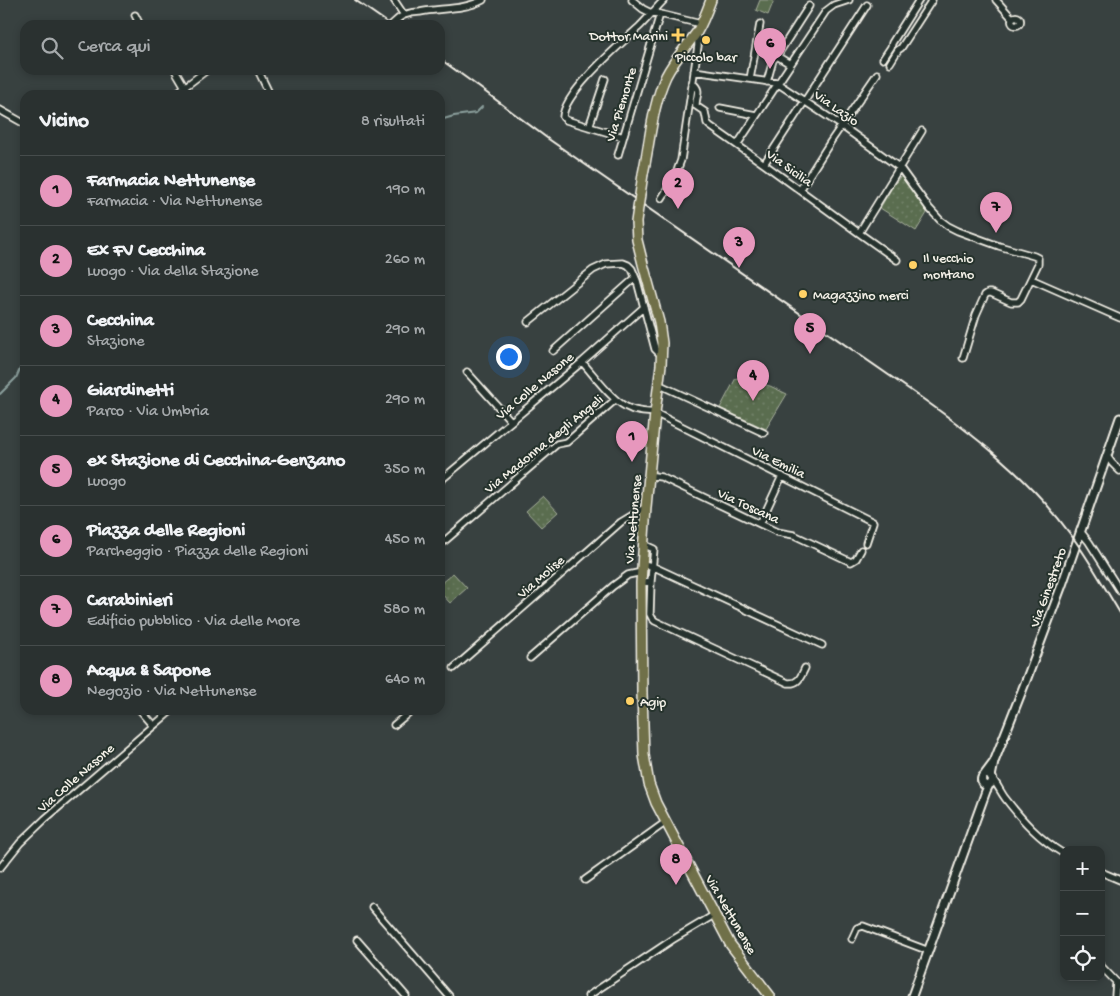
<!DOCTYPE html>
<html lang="it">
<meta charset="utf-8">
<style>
:root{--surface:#2a3130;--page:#323938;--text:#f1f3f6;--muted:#a5a9ab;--line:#464c4c;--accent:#e797bd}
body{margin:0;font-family:"Gochi Hand",sans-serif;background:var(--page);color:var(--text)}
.controls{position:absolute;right:15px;bottom:15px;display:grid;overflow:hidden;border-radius:10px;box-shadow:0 2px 8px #0003}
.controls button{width:45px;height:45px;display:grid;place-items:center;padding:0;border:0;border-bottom:1px solid var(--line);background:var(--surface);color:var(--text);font:25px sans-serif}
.you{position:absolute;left:508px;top:356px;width:18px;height:18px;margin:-12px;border:4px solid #fff;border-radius:50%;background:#1a73e8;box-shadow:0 0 0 8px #1a73e833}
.badge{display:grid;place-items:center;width:32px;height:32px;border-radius:50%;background:var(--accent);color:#111;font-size:16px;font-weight:700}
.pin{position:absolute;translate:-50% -41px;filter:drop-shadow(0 1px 2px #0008)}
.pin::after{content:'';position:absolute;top:26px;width:18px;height:15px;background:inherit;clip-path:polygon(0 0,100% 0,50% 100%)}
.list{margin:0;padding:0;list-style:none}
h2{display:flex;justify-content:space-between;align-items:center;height:65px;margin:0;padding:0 20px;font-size:21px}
h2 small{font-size:16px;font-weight:400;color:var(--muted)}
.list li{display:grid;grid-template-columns:32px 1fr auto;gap:15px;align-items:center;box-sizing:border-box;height:70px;padding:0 20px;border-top:1px solid var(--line)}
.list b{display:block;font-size:19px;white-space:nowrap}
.list p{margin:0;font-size:16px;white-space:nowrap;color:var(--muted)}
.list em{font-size:16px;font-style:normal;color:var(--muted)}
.icon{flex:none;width:28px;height:28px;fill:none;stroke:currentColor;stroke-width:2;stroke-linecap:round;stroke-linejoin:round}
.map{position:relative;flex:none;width:1120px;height:996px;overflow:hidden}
.search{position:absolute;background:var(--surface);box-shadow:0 2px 8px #0003;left:20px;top:20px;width:425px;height:55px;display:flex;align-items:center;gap:12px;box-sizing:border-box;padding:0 18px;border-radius:15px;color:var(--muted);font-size:19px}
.panel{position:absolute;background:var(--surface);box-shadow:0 2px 8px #0003;left:20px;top:90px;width:425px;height:625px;border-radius:15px}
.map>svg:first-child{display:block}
.grass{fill:#5a6d50;stroke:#a7af9c}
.park{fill:url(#park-dots);stroke:#a7af9c}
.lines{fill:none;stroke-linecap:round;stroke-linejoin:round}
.stream{stroke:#8da19e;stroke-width:2}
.minor-casing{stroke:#f4f1e8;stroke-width:9}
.tertiary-casing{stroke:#f4f1e8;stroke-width:11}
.primary-casing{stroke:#f4f1e8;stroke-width:12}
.minor{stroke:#26332d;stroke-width:5.5}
.tertiary{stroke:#26332d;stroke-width:7}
.primary{stroke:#70704a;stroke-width:9}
.rail{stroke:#f4f1e8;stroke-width:2}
.primary-bridge-casing{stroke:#f4f1e8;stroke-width:12;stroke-linecap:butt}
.primary-bridge{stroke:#70704a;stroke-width:9}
.poi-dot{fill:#ffd166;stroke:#26332d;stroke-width:2}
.labels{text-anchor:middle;stroke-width:4;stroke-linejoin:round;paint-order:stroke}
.poi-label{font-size:14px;fill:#f4f1e8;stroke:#26332d;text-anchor:start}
.street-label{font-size:14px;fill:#f4f1e8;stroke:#26332d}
</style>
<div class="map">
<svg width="1120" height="996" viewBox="0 0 1120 996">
<defs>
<pattern id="park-dots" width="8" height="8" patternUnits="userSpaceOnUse" patternTransform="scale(1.25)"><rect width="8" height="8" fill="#5a6d50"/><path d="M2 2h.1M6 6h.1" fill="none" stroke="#728269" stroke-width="1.8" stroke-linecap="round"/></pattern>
</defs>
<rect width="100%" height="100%" fill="#384140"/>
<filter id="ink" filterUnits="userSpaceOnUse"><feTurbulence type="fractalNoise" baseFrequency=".02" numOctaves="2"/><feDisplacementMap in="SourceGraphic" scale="10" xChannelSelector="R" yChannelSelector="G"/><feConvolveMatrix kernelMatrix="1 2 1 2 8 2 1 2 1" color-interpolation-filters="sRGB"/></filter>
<g filter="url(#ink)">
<path class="grass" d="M760 0H774L768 15 756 10Z"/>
<path class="park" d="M900 177H903C912 188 922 200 927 213L916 231 880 208 893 186Z
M736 378 770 386 787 394 766 429 720 408Z
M543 496 558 512 541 527 526 511Z
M453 573 467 588 450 603 440 592V584Z"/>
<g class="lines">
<path class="stream" d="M440 120 454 116 476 113 482 107
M0 394 16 378 25 358"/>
<g class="minor-casing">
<path id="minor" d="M394 0 404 15
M632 0 643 9 649 12 664 15 701 24
M996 0 1012 18
M135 15 140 25
M1011.5 21a4.5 4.5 0 1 1 9 0a4.5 4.5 0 1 1-9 0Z
M391 25C395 22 399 17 404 15 409 13 415 12 420 12 441 8 464 10 483 0
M777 56 809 6
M883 59 891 47 892 43 919 0
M890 63 898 50 901 48 932 0
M175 70 185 87
M258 70 270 95
M694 71 777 83 842 126 900 168 929 208 940 220 948 226 958 231 999 246 1034 256 1038 258V264L1021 299 1018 302H1011L991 293H988L985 295 976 315 963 358
M750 79 760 24
M767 82 773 60 777 56 790 64
M692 83C703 91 695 96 696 106L705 112 707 123 710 126 764 164 859 233 897 260
M174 95 207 70
M720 108 756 115
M0 110 25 124
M589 127 605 79
M623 137 566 120 563 117C564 92 622 43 640 26 649 17 656 8 664 0
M737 145 826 11 834 5 849 0
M618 155 660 14
M764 164 867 5
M800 190 831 141 877 74
M662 198 674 179 681 160 698 46V39L697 32
M859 233 922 131
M1031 279 1120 318
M528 322 593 270 606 264 623 263 628 265 632 269 637 281 655 349 658 352 662 353
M553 351 635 278
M582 362C595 376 613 403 631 409 638 412 647 412 655 413L873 522 866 543
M467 372 511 421
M658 384 764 433
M1107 456 1112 463 1120 471
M649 477 654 476 661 477 777 532 794 535 851 562 856 559 861 550
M440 481 582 362 644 307
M760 524 782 476
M1080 531 1089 542 1120 591
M440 545 557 444 567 442 615 400
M642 564 652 566 822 645
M651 581 650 614 652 618 655 621 788 683C799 684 801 676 805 668
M641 583 651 581 654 549 643 544
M530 658 613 586 628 575 642 572
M440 664H441
M454 668 621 522 646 507
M140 710 153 725
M394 725 412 710
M992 778C997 784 1000 791 1005 798 1022 820 1039 839 1064 854
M0 868 20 843 45 819 172 710
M1101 872 1120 880
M585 880 666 822
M372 907 449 996
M852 939 857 928 863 926 929 951
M357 940 406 996
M1101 966 1120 986
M588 996 672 940 714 915
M1115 996 1116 982"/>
</g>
<g class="tertiary-casing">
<path id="tertiary" d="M994 762 1027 678 1062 585 1120 418
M985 774 994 762 991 777
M981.5 780a5.5 5.5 0 1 1 11 0a5.5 5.5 0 1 1-11 0Z
M912 996 986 791 989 785"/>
</g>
<g class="primary-casing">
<path id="primary" d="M643 174C650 142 652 106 666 76 674 60 687 46 697 32 703 22 707 11 711 0
M643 264 659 322 662 343 661 365 655 413 646 507 641 583 642 693 644 755 649 784 656 803 730 944 770 996"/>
</g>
<use href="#minor" class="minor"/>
<use href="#tertiary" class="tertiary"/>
<use href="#primary" class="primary"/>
<path class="rail" d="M355 0 391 25
M440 59 472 82 547 138 916 394C973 434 1029 477 1071 535 1089 559 1104 587 1120 613"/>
<g class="primary-bridge-casing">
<path id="primary-bridge" d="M643 264 637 240 636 222 643 174"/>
</g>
<use href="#primary-bridge" class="primary-bridge"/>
</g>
</g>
<g class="poi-dot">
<path d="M675.5 27.5h5v5h5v5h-5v5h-5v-5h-5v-5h5z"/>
<circle cx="706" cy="40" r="5"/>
<circle cx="913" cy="265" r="5"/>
<circle cx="803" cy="294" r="5"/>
<circle cx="630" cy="701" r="5"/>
</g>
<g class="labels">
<g class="poi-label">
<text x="668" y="40" text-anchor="end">Dottor Marini</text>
<text x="706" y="61" text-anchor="middle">Piccolo bar</text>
<text x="923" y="262">Il vecchio<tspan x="923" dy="16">montano</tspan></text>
<text x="813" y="299">Magazzino merci</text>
<text x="640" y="706">Agip</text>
</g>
<g class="street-label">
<text transform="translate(620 104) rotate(-73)" y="5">Via Piemonte</text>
<text transform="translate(837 107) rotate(35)" y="5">Via Lazio</text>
<text transform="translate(790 167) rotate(36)" y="5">Via Sicilia</text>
<text transform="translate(534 385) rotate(-40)" y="5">Via Colle Nasone</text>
<text transform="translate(543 443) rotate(-39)" y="5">Via Madonna degli Angeli</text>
<text transform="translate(779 461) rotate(26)" y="5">Via Emilia</text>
<text transform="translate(749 505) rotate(25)" y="5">Via Toscana</text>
<text transform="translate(632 519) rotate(-85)" y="5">Via Nettunense</text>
<text transform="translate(540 576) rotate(-41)" y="5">Via Molise</text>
<text transform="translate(1047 587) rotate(-70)" y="5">Via Ginestreto</text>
<text transform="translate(75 777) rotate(-41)" y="5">Via Colle Nasone</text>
<text transform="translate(732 914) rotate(60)" y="5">Via Nettunense</text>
</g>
</g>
</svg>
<div class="controls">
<button>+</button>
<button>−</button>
<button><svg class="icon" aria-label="locate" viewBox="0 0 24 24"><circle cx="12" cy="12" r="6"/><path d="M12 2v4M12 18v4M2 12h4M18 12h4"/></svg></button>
</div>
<div class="you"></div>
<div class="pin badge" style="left:632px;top:462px">1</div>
<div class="pin badge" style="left:678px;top:209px">2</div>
<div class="pin badge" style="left:739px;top:268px">3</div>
<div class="pin badge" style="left:753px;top:401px">4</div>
<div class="pin badge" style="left:810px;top:354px">5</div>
<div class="pin badge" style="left:770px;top:69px">6</div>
<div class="pin badge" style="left:996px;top:233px">7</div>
<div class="pin badge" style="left:676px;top:885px">8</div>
<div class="search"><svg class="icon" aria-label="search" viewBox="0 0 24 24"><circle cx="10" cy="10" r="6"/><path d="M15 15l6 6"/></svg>Cerca qui</div>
<section class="panel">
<h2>Vicino<small>8 risultati</small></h2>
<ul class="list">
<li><span class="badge">1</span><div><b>Farmacia Nettunense</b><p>Farmacia · Via Nettunense</p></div><em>190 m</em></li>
<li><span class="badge">2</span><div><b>Ex FV Cecchina</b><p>Luogo · Via della Stazione</p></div><em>260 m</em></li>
<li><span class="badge">3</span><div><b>Cecchina</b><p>Stazione</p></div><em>290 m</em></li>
<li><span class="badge">4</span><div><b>Giardinetti</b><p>Parco · Via Umbria</p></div><em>290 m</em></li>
<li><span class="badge">5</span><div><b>ex Stazione di Cecchina-Genzano</b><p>Luogo</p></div><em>350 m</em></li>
<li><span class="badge">6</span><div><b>Piazza delle Regioni</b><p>Parcheggio · Piazza delle Regioni</p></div><em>450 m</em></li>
<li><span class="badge">7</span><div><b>Carabinieri</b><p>Edificio pubblico · Via delle More</p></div><em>580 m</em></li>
<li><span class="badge">8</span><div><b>Acqua &amp; Sapone</b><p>Negozio · Via Nettunense</p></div><em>640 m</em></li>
</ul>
</section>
</div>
